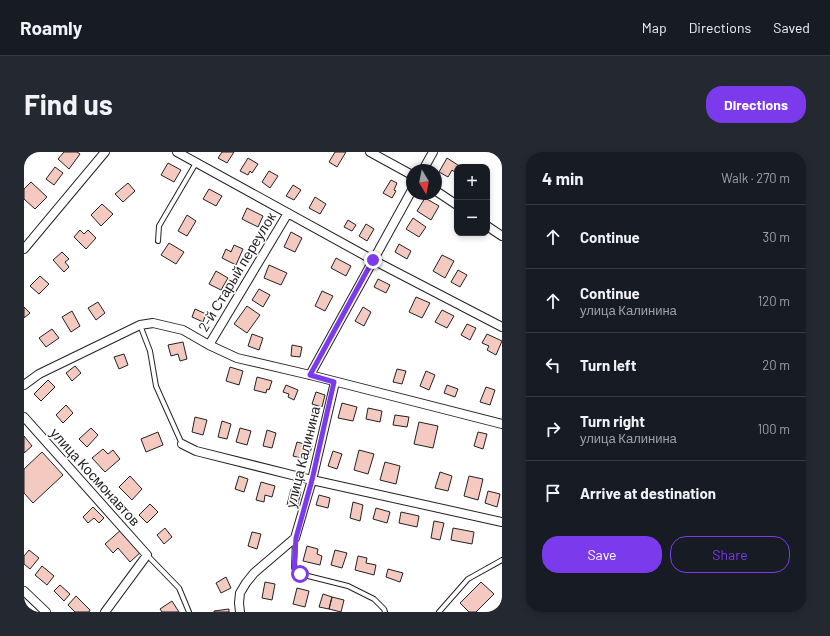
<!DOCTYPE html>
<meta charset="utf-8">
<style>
:root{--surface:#171b24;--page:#242831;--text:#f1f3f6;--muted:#9ea1a6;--line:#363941;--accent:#7c3aed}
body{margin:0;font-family:Barlow,sans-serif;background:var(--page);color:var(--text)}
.controls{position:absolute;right:12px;top:12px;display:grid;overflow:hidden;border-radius:8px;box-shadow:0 2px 6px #0003}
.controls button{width:36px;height:36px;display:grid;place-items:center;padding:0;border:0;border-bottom:1px solid var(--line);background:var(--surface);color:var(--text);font:20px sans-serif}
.compass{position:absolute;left:382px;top:12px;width:36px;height:36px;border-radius:50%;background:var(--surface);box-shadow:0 2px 6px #0003;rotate:170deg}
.stop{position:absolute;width:12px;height:12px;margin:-9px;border:3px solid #7c3aed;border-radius:50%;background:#fff}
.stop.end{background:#7c3aed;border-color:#fff;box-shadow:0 1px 4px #0008}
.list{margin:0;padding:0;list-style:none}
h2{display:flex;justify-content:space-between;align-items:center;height:52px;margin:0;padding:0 16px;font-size:17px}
h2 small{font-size:13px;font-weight:400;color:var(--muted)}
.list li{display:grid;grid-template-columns:26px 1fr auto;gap:12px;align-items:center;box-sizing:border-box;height:64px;padding:0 16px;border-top:1px solid var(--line)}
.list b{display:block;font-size:15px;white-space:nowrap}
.list p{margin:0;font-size:13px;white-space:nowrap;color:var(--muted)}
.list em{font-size:13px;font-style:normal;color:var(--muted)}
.actions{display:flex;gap:8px;padding:12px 16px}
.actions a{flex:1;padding:9px 0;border:1px solid var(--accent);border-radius:16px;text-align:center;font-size:14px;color:var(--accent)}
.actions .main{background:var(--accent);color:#fff}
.icon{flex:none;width:22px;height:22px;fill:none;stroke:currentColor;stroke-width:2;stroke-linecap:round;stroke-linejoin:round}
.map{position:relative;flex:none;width:478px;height:460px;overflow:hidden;border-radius:16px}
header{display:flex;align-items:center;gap:24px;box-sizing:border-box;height:56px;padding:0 20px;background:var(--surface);border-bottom:1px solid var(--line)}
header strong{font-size:19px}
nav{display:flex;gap:22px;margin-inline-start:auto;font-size:14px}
.intro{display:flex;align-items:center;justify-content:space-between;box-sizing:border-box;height:96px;padding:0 24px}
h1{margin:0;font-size:28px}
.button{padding:10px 18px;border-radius:16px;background:var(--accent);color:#fff;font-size:14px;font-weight:700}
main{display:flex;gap:24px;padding:0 24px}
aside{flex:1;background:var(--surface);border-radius:16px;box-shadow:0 2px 6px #0003}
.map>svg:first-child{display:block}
.building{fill:#f3c9c0;stroke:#222}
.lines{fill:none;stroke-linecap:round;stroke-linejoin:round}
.service-casing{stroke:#222;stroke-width:6}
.minor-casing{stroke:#222;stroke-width:10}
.service{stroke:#fff;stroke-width:4}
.minor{stroke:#fff;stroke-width:8}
.route{stroke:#7c3aed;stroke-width:5}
.labels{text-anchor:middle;stroke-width:3;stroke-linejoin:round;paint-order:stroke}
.street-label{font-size:14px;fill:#222;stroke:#fff}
</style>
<header>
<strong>Roamly</strong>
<nav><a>Map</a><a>Directions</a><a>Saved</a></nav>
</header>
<div class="intro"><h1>Find us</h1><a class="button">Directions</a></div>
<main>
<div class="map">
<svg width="478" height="460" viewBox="0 0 478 460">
<rect width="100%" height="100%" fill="#fff"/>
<path class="building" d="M40 0H53L56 2 45 17 34 7Z
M198 0H210L203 11 194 6Z
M311 0H322L313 15 305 10Z
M224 6 234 12 228 21 226 19 224 23 216 19Z
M423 6 437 15H433V22L428 18 424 25 415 20Z
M144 11 157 18 150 30 137 23Z
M31 15 39 21 30 33 22 27Z
M245 19 254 24 246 36 238 30Z
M367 28 373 31 370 38 372 39 368 46 359 41Z
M7 30 23 45 11 57 0 47V37Z
M104 31 111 39 99 50 91 42Z
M269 33 277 38 270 48 262 44Z
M185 37 198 44 192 54 179 47Z
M291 45 302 52 296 62 285 56Z
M401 46 415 54 407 68 393 59Z
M78 52 89 62 77 74 67 63Z
M223 56 239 64 234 75 218 67Z
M163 63 172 69 163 84 154 79Z
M389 66 402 75 395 85 382 77Z
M324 68 332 73 328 79 320 75Z
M342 72 350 77 343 89 335 84Z
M56 78 60 82 64 78 72 86 62 97 50 85Z
M267 80 278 86 271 100 260 95Z
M145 91 160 100 152 112 137 103Z
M375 92 387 99 383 107 371 100Z
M210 93 219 97 212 113 198 106 202 97 207 100Z
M38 100 45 107 41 110 45 115 40 120 29 108Z
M418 103 430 109 421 126 409 119Z
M312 106 327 114 322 124 307 116Z
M245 113 263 121 257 133 240 126Z
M434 118 443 123 436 135 427 130Z
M192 119 204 126 197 138 185 132Z
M16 124 25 132 15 142 6 134Z
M354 127 366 133 362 141 350 135Z
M235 137 246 143 239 155 228 148Z
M298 139 309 144 301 159 291 154Z
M392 145 406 151 398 166 385 160Z
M74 150 81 161 72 168 64 156Z
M223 154 236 163 223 181 210 172Z
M0 155 6 161 0 166Z
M339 155 347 160 340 174 331 169Z
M171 157 182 162 179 170 168 165Z
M418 158 430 164 423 176 411 170Z
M48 159 56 174 47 180 38 165Z
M443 172 452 176 446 188 437 183Z
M28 177 35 186 22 195 15 186Z
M228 182 239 186 235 198 224 194Z
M463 182 478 189 472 203 463 198 465 194 458 191Z
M159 190 163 207 156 209 154 202 147 204 144 193Z
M268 193 278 195 276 205 267 204Z
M100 202 104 213 95 217 90 205Z
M51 214 57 221 48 229 42 221Z
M206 215 219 219 215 233 202 229Z
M373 217 382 219 378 232 369 230Z
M402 219 411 223 405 238 396 234Z
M233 225 248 229 245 238 243 237 242 241 230 238Z
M24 228 31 235 17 249 10 242Z
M262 233 274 238 270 248 264 245 265 242 259 240Z
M423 233 434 237 431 245 420 241Z
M462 235 471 238 466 253 456 250Z
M292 240 301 243 298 255 288 252Z
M318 251 333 255 329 269 314 266Z
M42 253 49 261 39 271 32 263Z
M344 256 358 259 356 270 342 267Z
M371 263 385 265 383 275 369 273Z
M171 265 183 268 179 283 168 280Z
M198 269 207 272 203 287 194 285Z
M395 270 414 274 409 296 390 292Z
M67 276 74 283 63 295 55 287Z
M216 276 227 279 223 293 212 290Z
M243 278 252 281 248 296 239 294Z
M134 280 139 293 122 300 117 287Z
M454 280 463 282 459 297 450 294Z
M0 284 8 294 0 301Z
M273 290 288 294 284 308 269 304Z
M79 297 84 302 89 298 96 307 81 320 68 306Z
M335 298 350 302 344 322 330 318Z
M309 299 318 302 313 317 304 314Z
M18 300 39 323 9 351 0 341V317Z
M361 310 376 314 372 332 356 328Z
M416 320 428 324 424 339 411 336Z
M106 324 118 337 108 348 95 335Z
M215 324 224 327 220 340 211 337Z
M445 324 459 327 454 348 440 344Z
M237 330 251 334 248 345 241 343 240 350 232 348Z
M267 337 277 340 273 355 263 353Z
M464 339 476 342 473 355 461 351Z
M295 343 306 346 304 356 292 353Z
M329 350 339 353 336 369 326 366Z
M126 352 134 360 123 371 115 363Z
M69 355 80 366 75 371 70 366 64 371 59 365Z
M352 356 366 360 363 371 349 367Z
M377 360 395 364 393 375 375 371Z
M410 369 420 371 416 388 407 386Z
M141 376 148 385 140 392 133 383Z
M429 376 450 380 448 392 427 388Z
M98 377 118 399 106 410 94 396 89 401 81 392Z
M228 380 237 382 233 397 224 394Z
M283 394 294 397 293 402 298 404 296 413 279 409Z
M5 398 15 406 6 417 0 412V404Z
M311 398 323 401 318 416 307 413Z
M334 404 343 406 342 411 352 413 350 423 331 418Z
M18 414 30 424 23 433 11 423Z
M364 417 379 421 376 430 362 425Z
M202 425 207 436 197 441 192 431Z
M241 430 251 432 248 448 238 446Z
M457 430 470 442 452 460H445L436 451Z
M36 433 46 442 40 449 30 439Z
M273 436 285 439 281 455 269 452Z
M299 442 308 445 305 457 295 455Z
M52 444 66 458 65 460H51L44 453Z
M308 445 320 448 317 460 305 457Z
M148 449 155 460H138L136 457Z
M205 457V460H190V459Z"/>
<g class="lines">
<g class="service-casing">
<path id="service" d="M134 89 135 74 172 11
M116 173 126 199 132 234 158 292
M271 387 270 416 276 422 324 434 350 447 360 457 361 460
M123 403 155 436 165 460
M415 460 444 427 478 408"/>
</g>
<g class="minor-casing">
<path id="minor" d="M153 0 349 108 478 175
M346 0 388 23
M399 18 409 0
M412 39 433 53
M463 74 478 84
M0 97 81 0
M185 193 264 61
M286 223 388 38
M0 233 15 222 116 173 129 171 159 178 185 193 213 206 286 223 478 272
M0 265 123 403 81 460
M158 292 172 299 288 328 478 370
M0 439 22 460
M216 460 215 451 216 441 222 431 230 421 271 386 288 328 311 230"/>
</g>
<use href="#service" class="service"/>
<use href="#minor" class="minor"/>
</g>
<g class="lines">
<path class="route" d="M276 422 270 416 272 386 288 328 310 230 286 223 349 108"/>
</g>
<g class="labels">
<g class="street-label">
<text transform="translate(213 120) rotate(-59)" y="5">2-й Старый переулок</text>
<text transform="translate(279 305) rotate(-76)" y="5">улица Калинина</text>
<text transform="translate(71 325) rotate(48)" y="5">улица Космонавтов</text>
</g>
</g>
</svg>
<div class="controls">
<button>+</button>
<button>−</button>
</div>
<svg class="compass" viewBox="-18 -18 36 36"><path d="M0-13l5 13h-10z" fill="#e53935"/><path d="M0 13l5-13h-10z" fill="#9ea1a6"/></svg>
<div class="stop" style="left:276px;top:422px"></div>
<div class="stop end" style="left:349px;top:108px"></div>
</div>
<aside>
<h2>4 min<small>Walk · 270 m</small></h2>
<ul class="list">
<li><svg class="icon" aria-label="ahead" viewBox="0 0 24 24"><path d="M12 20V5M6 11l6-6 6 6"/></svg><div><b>Continue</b></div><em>30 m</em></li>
<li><svg class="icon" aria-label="ahead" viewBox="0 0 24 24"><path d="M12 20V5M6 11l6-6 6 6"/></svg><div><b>Continue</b><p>улица Калинина</p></div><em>120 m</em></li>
<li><svg class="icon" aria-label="left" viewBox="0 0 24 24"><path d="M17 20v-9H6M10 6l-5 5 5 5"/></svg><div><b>Turn left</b></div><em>20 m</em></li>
<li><svg class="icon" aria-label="right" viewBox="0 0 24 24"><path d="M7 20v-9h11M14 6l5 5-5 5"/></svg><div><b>Turn right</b><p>улица Калинина</p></div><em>100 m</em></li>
<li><svg class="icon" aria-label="arrive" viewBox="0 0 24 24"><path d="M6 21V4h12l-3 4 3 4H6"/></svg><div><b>Arrive at destination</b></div></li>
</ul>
<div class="actions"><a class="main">Save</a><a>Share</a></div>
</aside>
</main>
